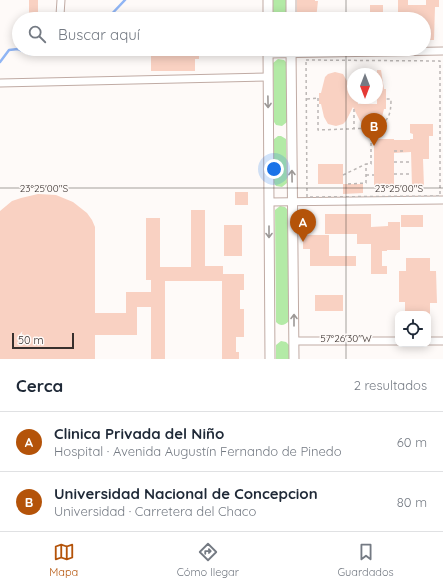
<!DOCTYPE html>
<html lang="es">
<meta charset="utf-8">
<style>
:root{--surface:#fff;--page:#f2f2f3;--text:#1f2937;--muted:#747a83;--line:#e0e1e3;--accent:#b45309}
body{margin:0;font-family:Quicksand,sans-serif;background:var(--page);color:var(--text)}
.controls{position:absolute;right:12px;bottom:12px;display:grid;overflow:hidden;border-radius:8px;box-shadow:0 2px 10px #0003}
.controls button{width:36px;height:36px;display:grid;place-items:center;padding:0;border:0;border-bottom:1px solid var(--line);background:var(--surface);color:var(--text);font:20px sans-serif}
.compass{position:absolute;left:347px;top:68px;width:36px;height:36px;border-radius:50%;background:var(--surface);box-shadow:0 2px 10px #0003;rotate:180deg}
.scale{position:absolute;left:12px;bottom:10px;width:62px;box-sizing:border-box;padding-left:4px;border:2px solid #38302d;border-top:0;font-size:11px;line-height:14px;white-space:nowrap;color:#38302d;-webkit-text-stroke:3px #fefaf8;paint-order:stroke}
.you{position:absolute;left:274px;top:169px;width:14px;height:14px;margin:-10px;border:3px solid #fff;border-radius:50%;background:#1a73e8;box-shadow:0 0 0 6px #1a73e833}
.badge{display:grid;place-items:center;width:26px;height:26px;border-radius:50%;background:var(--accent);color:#fff;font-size:13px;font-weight:700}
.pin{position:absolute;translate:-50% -33px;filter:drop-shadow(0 1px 2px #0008)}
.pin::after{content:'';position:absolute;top:21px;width:14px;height:12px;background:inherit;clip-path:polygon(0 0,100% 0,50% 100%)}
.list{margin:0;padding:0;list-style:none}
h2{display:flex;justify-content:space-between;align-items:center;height:52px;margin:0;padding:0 16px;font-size:17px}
h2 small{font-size:13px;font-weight:400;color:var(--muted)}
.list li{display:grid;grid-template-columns:26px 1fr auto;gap:12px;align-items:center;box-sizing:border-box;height:60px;padding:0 16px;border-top:1px solid var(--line)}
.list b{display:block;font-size:15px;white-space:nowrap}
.list p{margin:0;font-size:13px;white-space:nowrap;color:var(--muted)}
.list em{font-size:13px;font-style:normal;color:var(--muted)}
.icon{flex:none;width:22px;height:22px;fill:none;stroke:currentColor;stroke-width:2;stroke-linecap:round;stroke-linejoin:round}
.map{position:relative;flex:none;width:443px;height:359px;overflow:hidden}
.search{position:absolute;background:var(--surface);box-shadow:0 2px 10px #0003;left:12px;right:12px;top:12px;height:44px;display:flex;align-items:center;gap:10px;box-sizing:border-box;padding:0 14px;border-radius:22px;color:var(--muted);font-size:15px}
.sheet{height:172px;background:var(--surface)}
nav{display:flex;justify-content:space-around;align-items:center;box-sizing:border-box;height:56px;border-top:1px solid var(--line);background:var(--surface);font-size:11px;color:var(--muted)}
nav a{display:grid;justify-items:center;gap:2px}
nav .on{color:var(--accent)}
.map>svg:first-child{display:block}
.green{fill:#b3eaa6}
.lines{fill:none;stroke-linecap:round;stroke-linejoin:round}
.stream{stroke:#90b5f4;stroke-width:2.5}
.building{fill:#f9d1c2}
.street-casing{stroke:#c0aba4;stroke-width:9}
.secondary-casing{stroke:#c0aba4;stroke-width:11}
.path{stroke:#bcb7b5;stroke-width:1.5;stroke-dasharray:3 3;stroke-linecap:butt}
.street{stroke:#fff;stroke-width:7}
.secondary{stroke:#fff;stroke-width:9}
.oneway{stroke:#9c9896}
.ticks{fill:none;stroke:#38302d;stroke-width:1;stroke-opacity:0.45}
.ticks-label{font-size:10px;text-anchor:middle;fill:#38302d;stroke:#fefaf8;stroke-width:3;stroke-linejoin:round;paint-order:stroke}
</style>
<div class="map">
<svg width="443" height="359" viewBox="0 0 443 359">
<rect width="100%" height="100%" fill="#fefaf8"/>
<path class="green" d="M273 0H286V19H273Z
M278 59 284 60 287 63V122L282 126 276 125 274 122 273 63Z
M278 136H281L286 139 287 183 282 187 276 186 274 183 273 140Z
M280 206 285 207 288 210 289 321C284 326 280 326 276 322L275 210Z
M281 341 286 342 289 345V359H276V345Z"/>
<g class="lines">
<path class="stream" d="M107 19 125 0
M0 62 9 50 18 49 30 54 64 49"/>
</g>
<path class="building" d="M29 0H38V15H29Z
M297 0H315V1H318L316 19H297Z
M398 0H408V5H426V0H439V7H435L434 40H424V19H398Z
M370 5H383V12H370Z
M151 49H199V59H195V71H151Z
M377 70H381L384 89H386V109H384L381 121 378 124 370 126 363 124 360 121 353 107 346 121 343 124 336 126 328 124 324 117 321 104H319V93H321L325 77 328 74 335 72 343 74 347 81 349 89H353V98H358V104H377Z
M410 124H433V136H429V159H423L424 187H412L411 152 394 153V186H374V139H394V140H410V139H413V134L410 133Z
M318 164H343V184H318Z
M343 184H363V193L343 194Z
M235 192H248V205H235Z
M38 194 56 195 73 202 87 213 92 220 95 227V313H126V292H151V280H146V218H160V267H191V210H205V266H223V274H244V290H240V309H244V337H236V352H239V359H222V281H165V359H151V307H137V335H95V359H0V211L12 201 21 198Z
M325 214H371V227L388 226V222H400V250H387V251H382V266H387V274H371V244H357V234H325Z
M401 215H423V227H401Z
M224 225H242V256H224Z
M303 235H329V256H356V266H310V249H303Z
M406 258H430V271H436L437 303H430V314H405V302H399V271H406Z
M315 295H343V311H315Z"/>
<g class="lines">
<g class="street-casing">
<path id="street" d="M60 15 61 0
M268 54 443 51
M0 83 268 77
M269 202 443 200
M294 341H398
M428 341H443"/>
</g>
<g class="secondary-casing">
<path id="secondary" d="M268 0V19
M291 0V19
M268 49 270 359
M291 49 294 359"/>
</g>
<path class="path" d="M306 60 440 61V196L307 197Z
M318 98V130L374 128C389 122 391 114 391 99H386
M307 99 319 98
M354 109V129
M394 151H405
M394 162H411
M394 174H412
M343 175 366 164
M366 175H374
M348 184 366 183V164H371V128"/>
<use href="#street" class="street"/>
<use href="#secondary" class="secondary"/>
</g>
<defs><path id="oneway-shaft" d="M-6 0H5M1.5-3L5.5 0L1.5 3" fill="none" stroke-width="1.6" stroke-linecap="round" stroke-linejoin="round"/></defs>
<g class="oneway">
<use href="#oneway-shaft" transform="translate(268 102) rotate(89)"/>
<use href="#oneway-shaft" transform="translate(292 176) rotate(-91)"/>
<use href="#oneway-shaft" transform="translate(269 232) rotate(90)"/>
<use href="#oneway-shaft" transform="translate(294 320) rotate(-90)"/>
</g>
<path class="ticks" d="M346 0V19M346 49V359M0 188H443"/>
<g class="ticks-label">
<text x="399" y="192">23°25'00"S</text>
<text x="44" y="192">23°25'00"S</text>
<text x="346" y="342">57°26'30"W</text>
</g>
</svg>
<div class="controls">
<button><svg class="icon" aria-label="locate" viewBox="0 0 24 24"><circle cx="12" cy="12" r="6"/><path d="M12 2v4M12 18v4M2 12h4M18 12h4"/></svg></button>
</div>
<svg class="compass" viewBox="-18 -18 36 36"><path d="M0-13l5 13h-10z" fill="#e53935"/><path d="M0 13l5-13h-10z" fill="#747a83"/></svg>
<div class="scale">50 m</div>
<div class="you"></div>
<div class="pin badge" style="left:303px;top:242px">A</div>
<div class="pin badge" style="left:374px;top:146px">B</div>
<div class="search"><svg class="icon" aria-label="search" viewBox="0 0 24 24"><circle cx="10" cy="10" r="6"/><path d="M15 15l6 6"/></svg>Buscar aquí</div>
</div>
<section class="sheet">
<h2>Cerca<small>2 resultados</small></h2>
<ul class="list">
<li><span class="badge">A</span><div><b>Clinica Privada del Niño</b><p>Hospital · Avenida Augustín Fernando de Pinedo</p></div><em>60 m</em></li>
<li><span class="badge">B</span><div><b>Universidad Nacional de Concepcion</b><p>Universidad · Carretera del Chaco</p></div><em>80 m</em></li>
</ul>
</section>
<nav>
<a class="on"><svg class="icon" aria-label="map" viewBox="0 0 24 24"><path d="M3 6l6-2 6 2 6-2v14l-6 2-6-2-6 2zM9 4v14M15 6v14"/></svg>Mapa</a>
<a><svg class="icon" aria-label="directions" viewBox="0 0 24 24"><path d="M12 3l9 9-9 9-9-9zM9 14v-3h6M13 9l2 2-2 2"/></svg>Cómo llegar</a>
<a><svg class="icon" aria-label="saved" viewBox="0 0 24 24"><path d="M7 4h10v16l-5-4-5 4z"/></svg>Guardados</a>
</nav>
